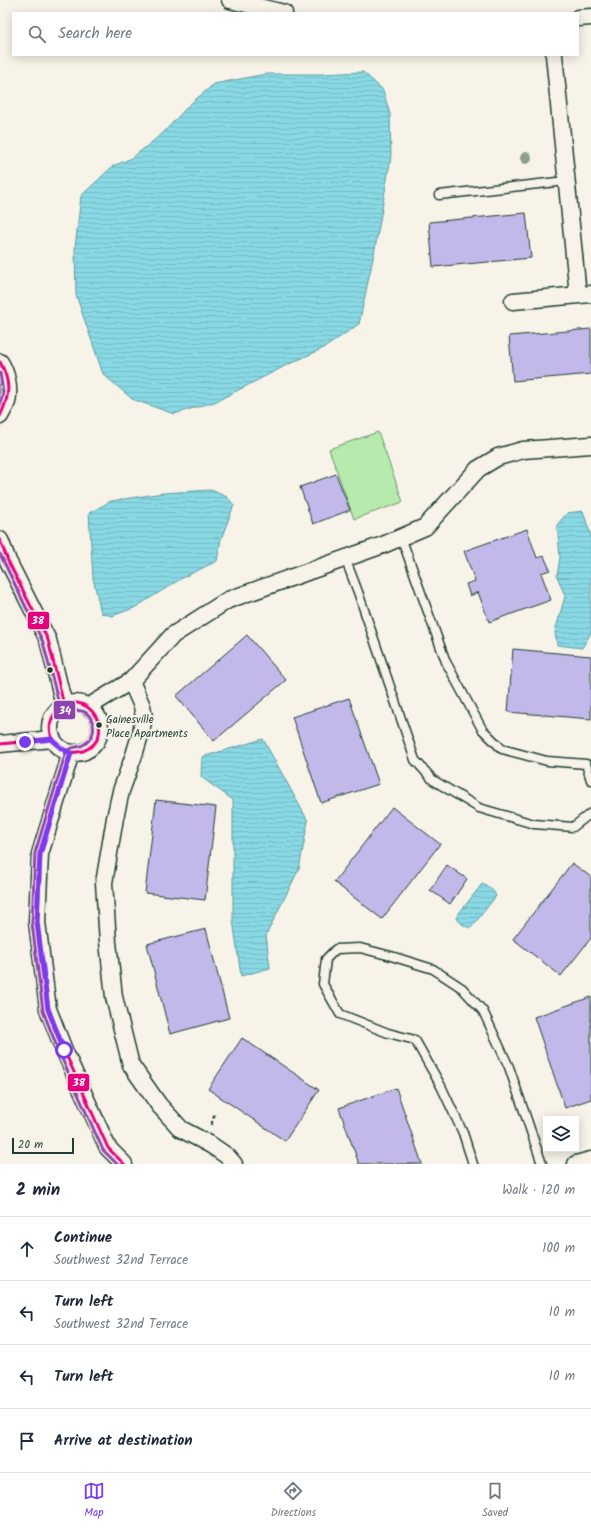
<!DOCTYPE html>
<meta charset="utf-8">
<style>
:root{--surface:#fff;--page:#f6f6f7;--text:#1f2937;--muted:#747a83;--line:#e0e1e3;--accent:#7c3aed}
body{margin:0;font-family:Kalam,sans-serif;background:var(--page);color:var(--text)}
.controls{position:absolute;right:12px;bottom:12px;display:grid;overflow:hidden;border-radius:0px;box-shadow:0 2px 10px #0003}
.controls button{width:36px;height:36px;display:grid;place-items:center;padding:0;border:0;border-bottom:1px solid var(--line);background:var(--surface);color:var(--text);font:20px sans-serif}
.scale{position:absolute;left:12px;bottom:10px;width:62px;box-sizing:border-box;padding-left:4px;border:2px solid #1f3d34;border-top:0;font-size:11px;line-height:14px;white-space:nowrap;color:#1f3d34;-webkit-text-stroke:3px #f7f3e8;paint-order:stroke}
.stop{position:absolute;width:12px;height:12px;margin:-9px;border:3px solid #7c3aed;border-radius:50%;background:#fff}
.stop.end{background:#7c3aed;border-color:#fff;box-shadow:0 1px 4px #0008}
.list{margin:0;padding:0;list-style:none}
h2{display:flex;justify-content:space-between;align-items:center;height:52px;margin:0;padding:0 16px;font-size:17px}
h2 small{font-size:13px;font-weight:400;color:var(--muted)}
.list li{display:grid;grid-template-columns:26px 1fr auto;gap:12px;align-items:center;box-sizing:border-box;height:64px;padding:0 16px;border-top:1px solid var(--line)}
.list b{display:block;font-size:15px;white-space:nowrap}
.list p{margin:0;font-size:13px;white-space:nowrap;color:var(--muted)}
.list em{font-size:13px;font-style:normal;color:var(--muted)}
.icon{flex:none;width:22px;height:22px;fill:none;stroke:currentColor;stroke-width:2;stroke-linecap:round;stroke-linejoin:round}
.map{position:relative;flex:none;width:591px;height:1164px;overflow:hidden}
.search{position:absolute;background:var(--surface);box-shadow:0 2px 10px #0003;left:12px;right:12px;top:12px;height:44px;display:flex;align-items:center;gap:10px;box-sizing:border-box;padding:0 14px;border-radius:0px;color:var(--muted);font-size:15px}
.sheet{height:308px;background:var(--surface)}
nav{display:flex;justify-content:space-around;align-items:center;box-sizing:border-box;height:56px;border-top:1px solid var(--line);background:var(--surface);font-size:11px;color:var(--muted)}
nav a{display:grid;justify-items:center;gap:2px}
nav .on{color:var(--accent)}
.map>svg:first-child{display:block}
.garden{fill:#b6ebad;stroke:#6a9470}
.water{fill:url(#water-rules);stroke:#5f9b9e}
.building{fill:#c2b8e9;stroke:#1f3d34}
.lines{fill:none;stroke-linecap:round;stroke-linejoin:round}
.service-casing{stroke:#1f3d34;stroke-width:11}
.minor-casing{stroke:#1f3d34;stroke-width:19}
.path{stroke:#1f3d34;stroke-width:2.5;stroke-dasharray:4 3;stroke-linecap:butt}
.service{stroke:#f7f3e8;stroke-width:8}
.minor{stroke:#f7f3e8;stroke-width:16}
.bus-1-casing{stroke:#f7f3e8;stroke-width:6}
.bus-2-casing{stroke:#f7f3e8;stroke-width:6}
.bus-1{stroke:#e5007d;stroke-width:3}
.bus-2{stroke:#8e44ad;stroke-width:3}
.tree{fill:#8d9d8f}
.route{stroke:#7c3aed;stroke-width:5}
.bus-dot{fill:#1f3d34;stroke:#f7f3e8;stroke-width:1.5}
.labels{text-anchor:middle;stroke-width:4;stroke-linejoin:round;paint-order:stroke}
.bus-label{font-size:11px;fill:#1f3d34;stroke:#f7f3e8;text-anchor:start}
.line-badge{stroke:#f7f3e8;stroke-width:1.5}
.badge-label{font-size:11px;text-anchor:middle;font-weight:bold;fill:#fff}
</style>
<div class="map">
<svg width="591" height="1164" viewBox="0 0 591 1164">
<defs>
<pattern id="water-rules" width="6" height="5" patternUnits="userSpaceOnUse"><rect width="6" height="5" fill="#89d9e5"/><path d="M0 2.5h6" fill="none" stroke="#76bbc5"/></pattern>
</defs>
<rect width="100%" height="100%" fill="#f7f3e8"/>
<filter id="ink" filterUnits="userSpaceOnUse"><feTurbulence type="fractalNoise" baseFrequency=".025" numOctaves="2"/><feDisplacementMap in="SourceGraphic" scale="8" xChannelSelector="R" yChannelSelector="G"/><feConvolveMatrix kernelMatrix="1 2 1 2 8 2 1 2 1" color-interpolation-filters="sRGB"/></filter>
<g filter="url(#ink)">
<path class="garden" d="M378 432 403 502 354 519 329 449Z"/>
<path class="water" d="M363 72 383 90 390 114 391 157 375 249 359 324 324 348 287 365 217 401 174 414 132 399 103 374 76 295 75 248 81 196 113 166 132 158 163 133 189 105 214 84 266 74H322Z
M211 490 227 497 234 505 221 539 217 561 184 577 134 608 112 616 101 613 93 578 89 513 111 501 163 493Z
M583 511 591 536V633L582 648 557 645 555 632 565 596 557 576 560 557 557 525 567 513Z
M263 739 308 821 299 869 266 935 270 968 241 976 233 920V800L201 777 202 757Z
M482 884C489 887 493 889 496 896L471 928C463 926 460 923 456 917Z"/>
<path class="building" d="M526 213 531 258 433 267 429 222Z
M591 329V374L513 381 509 336Z
M336 474 350 510 313 524 300 487Z
M527 529 537 558 544 556 550 570 541 573 551 600 489 622 478 592 470 596 466 584 475 581 464 551Z
M247 635 286 680 214 741 176 696Z
M513 649 591 656V719L508 712Z
M349 698 379 784 321 803 292 717Z
M156 800 216 807 205 900 145 893Z
M392 807 440 844 382 919 334 882Z
M572 863 591 877V938L561 976 513 939Z
M447 865 467 879 450 904 430 890Z
M206 929 229 1018 170 1034 147 944Z
M591 997V1099L565 1108 534 1017Z
M242 1038 319 1090 285 1141 208 1089Z
M396 1088 422 1164H359L339 1108Z"/>
<g class="lines">
<g class="service-casing">
<path id="service" d="M439 195 566 181
M401 537 446 662 482 729 502 749 547 761 586 764 591 780
M345 558 358 592 415 760 433 780 479 808 534 824 573 827 591 813
M473 1164 463 1133 441 1086 415 1040 388 1033 340 1014 323 984 326 959 336 949 360 948 391 956 433 969 462 988 483 1011 509 1067 542 1164"/>
</g>
<g class="minor-casing">
<path id="minor" d="M230 0 284 13
M578 18 591 17
M554 55 578 295
M513 301 591 294
M0 362C7 373 10 389 7 402 5 407 2 412 0 416
M0 540 8 561 48 640 64 705
M50 728a25 25 0 1 1 50 0a25 25 0 1 1-50 0Z
M88 707 131 681
M0 744 52 739
M71 753 40 854 37 922 48 1009 64 1050 108 1148 124 1164
M234 1164 227 1156 211 1145 181 1129 159 1105 131 1065 114 997 108 942 104 883 115 818 121 791 134 755 141 732 144 717 142 706 131 681 173 635 228 600 383 545 425 527 478 469 498 457 523 450 591 445
M576 1164 591 1160"/>
</g>
<path class="path" d="M211 1125 215 1113"/>
<use href="#service" class="service"/>
<use href="#minor" class="minor"/>
<g class="bus-1-casing">
<path id="bus-1" d="M0 362C11 382 10 396 0 416
M0 540 8 561 48 640 64 705
M0 744 52 739C49 729 49 718 58 710 85 684 121 736 83 751 80 752 75 752 71 753L40 854 37 922 48 1009 64 1050 108 1148 124 1164"/>
</g>
<g class="bus-2-casing">
<path id="bus-2" d="M0 373 3 392 0 405
M0 554 43 642 60 708C69 715 85 703 92 721 96 730 92 740 83 745 78 748 70 746 66 752L35 853 32 923 43 1011 59 1052 103 1150 117 1164"/>
</g>
<use href="#bus-1" class="bus-1"/>
<use href="#bus-2" class="bus-2"/>
</g>
<circle class="tree" cx="526" cy="158" r="6"/>
</g>
<g class="lines" filter="url(#ink)">
<path class="route" d="M25 742 52 739C57 746 62 750 71 753L40 854 37 922 48 1009 64 1050"/>
</g>
<g class="bus-dot">
<circle cx="50" cy="670" r="3.5"/>
<circle cx="99" cy="725" r="3.5"/>
</g>
<g class="labels">
<g class="bus-label">
<text x="106" y="723">Gainesville<tspan x="106" dy="14">Place Apartments</tspan></text>
</g>
</g>
<g class="line-badge">
<rect x="27" y="611" width="23" height="19" rx="4" fill="#e5007d"/>
<rect x="53" y="700" width="23" height="20" rx="4" fill="#8e44ad"/>
<rect x="67" y="1073" width="23" height="19" rx="4" fill="#e5007d"/>
</g>
<g class="badge-label">
<text x="38" y="624">38</text>
<text x="65" y="714">34</text>
<text x="79" y="1086">38</text>
</g>
</svg>
<div class="controls">
<button><svg class="icon" aria-label="layers" viewBox="0 0 24 24"><path d="M12 4l9 5-9 5-9-5zM3 14l9 5 9-5"/></svg></button>
</div>
<div class="scale">20 m</div>
<div class="stop" style="left:64px;top:1050px"></div>
<div class="stop end" style="left:25px;top:742px"></div>
<div class="search"><svg class="icon" aria-label="search" viewBox="0 0 24 24"><circle cx="10" cy="10" r="6"/><path d="M15 15l6 6"/></svg>Search here</div>
</div>
<section class="sheet">
<h2>2 min<small>Walk · 120 m</small></h2>
<ul class="list">
<li><svg class="icon" aria-label="ahead" viewBox="0 0 24 24"><path d="M12 20V5M6 11l6-6 6 6"/></svg><div><b>Continue</b><p>Southwest 32nd Terrace</p></div><em>100 m</em></li>
<li><svg class="icon" aria-label="left" viewBox="0 0 24 24"><path d="M17 20v-9H6M10 6l-5 5 5 5"/></svg><div><b>Turn left</b><p>Southwest 32nd Terrace</p></div><em>10 m</em></li>
<li><svg class="icon" aria-label="left" viewBox="0 0 24 24"><path d="M17 20v-9H6M10 6l-5 5 5 5"/></svg><div><b>Turn left</b></div><em>10 m</em></li>
<li><svg class="icon" aria-label="arrive" viewBox="0 0 24 24"><path d="M6 21V4h12l-3 4 3 4H6"/></svg><div><b>Arrive at destination</b></div></li>
</ul>
</section>
<nav>
<a class="on"><svg class="icon" aria-label="map" viewBox="0 0 24 24"><path d="M3 6l6-2 6 2 6-2v14l-6 2-6-2-6 2zM9 4v14M15 6v14"/></svg>Map</a>
<a><svg class="icon" aria-label="directions" viewBox="0 0 24 24"><path d="M12 3l9 9-9 9-9-9zM9 14v-3h6M13 9l2 2-2 2"/></svg>Directions</a>
<a><svg class="icon" aria-label="saved" viewBox="0 0 24 24"><path d="M7 4h10v16l-5-4-5 4z"/></svg>Saved</a>
</nav>
